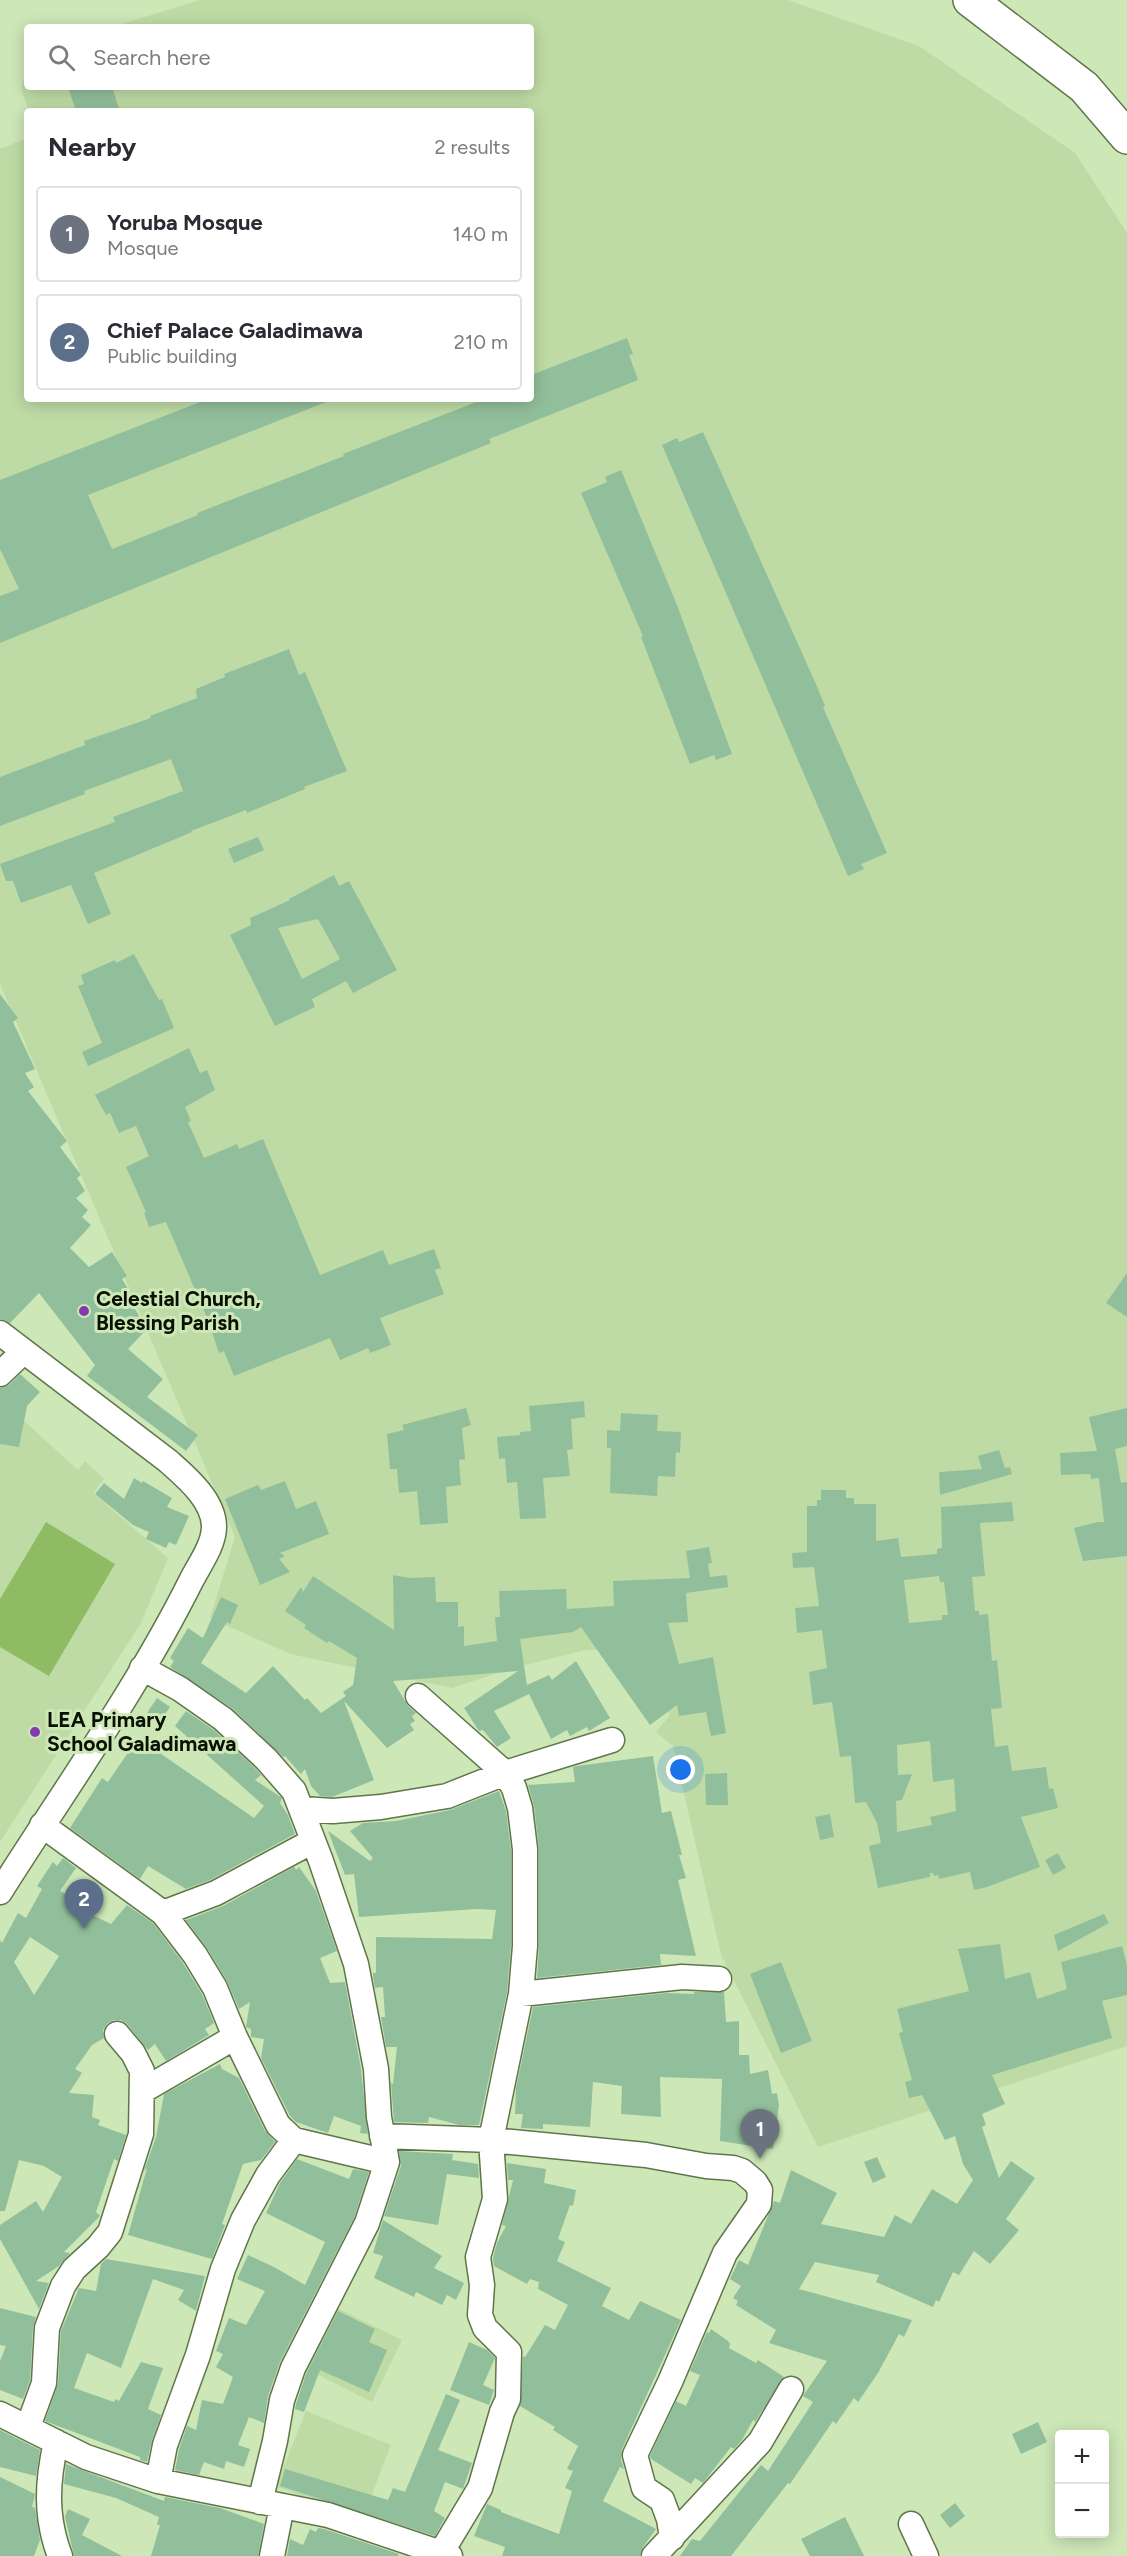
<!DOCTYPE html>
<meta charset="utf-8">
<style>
:root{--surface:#fff;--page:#f2f2f3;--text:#2b2b33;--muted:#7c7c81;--line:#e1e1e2;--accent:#ea580c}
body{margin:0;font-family:Figtree,sans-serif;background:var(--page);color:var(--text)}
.controls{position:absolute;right:18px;bottom:18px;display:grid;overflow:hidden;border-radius:6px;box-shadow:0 3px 15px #0003}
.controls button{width:54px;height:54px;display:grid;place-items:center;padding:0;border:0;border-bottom:2px solid var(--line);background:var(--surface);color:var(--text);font:30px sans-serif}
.you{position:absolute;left:681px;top:1770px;width:21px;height:21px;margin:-15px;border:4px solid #fff;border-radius:50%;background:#1a73e8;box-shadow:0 0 0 9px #1a73e833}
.badge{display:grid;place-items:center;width:39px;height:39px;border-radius:50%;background:var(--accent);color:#fff;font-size:20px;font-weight:700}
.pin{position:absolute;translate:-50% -50px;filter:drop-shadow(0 2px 3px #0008)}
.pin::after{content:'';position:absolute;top:32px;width:21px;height:18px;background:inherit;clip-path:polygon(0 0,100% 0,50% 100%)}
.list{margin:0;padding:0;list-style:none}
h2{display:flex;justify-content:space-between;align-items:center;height:78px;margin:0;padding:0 24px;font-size:26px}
h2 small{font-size:20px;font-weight:400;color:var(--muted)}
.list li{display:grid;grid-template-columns:39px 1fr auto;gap:18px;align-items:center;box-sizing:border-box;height:96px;margin:0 12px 12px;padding:0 12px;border:2px solid var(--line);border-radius:6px}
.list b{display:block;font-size:22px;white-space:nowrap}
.list p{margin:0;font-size:20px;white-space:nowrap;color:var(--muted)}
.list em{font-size:20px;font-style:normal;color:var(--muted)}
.icon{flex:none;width:33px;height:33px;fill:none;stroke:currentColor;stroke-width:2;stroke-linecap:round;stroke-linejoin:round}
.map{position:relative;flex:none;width:1127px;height:2556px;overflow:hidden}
.search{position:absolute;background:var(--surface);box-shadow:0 3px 15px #0003;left:24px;top:24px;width:510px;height:66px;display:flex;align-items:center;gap:15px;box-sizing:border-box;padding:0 21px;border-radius:6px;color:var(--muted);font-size:22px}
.panel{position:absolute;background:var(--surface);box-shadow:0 3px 15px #0003;left:24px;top:108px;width:510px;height:294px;border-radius:6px}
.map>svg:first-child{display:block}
.built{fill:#bedba5}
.green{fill:#8fbb62}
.building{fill:#92bf9b;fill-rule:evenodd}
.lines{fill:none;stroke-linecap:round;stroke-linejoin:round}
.street-casing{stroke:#5f764a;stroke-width:27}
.primary-casing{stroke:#5f764a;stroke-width:36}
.street{stroke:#fff;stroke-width:24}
.primary{stroke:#fff;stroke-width:33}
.poi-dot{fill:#823aac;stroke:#cde7b7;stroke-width:2}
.labels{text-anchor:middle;stroke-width:6;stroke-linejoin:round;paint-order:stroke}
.poi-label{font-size:21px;font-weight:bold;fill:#091103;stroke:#cde7b7;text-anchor:start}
</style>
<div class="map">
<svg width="1127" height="2556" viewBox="0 0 1127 2556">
<rect width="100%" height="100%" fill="#cde7b7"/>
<path class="built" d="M200 0H788L919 46 1075 153 1127 233V2046L818 2147 721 1955 673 1746 656 1732 670 1715 640 1659 608 1650H585L509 1669 452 1688 290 1654 210 1618 235 1537 0 984V149L27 138V399H531V111H29L21 88 27 68V87H531V27H112Z
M11 1409 78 1470 85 1461 104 1479 93 1493 168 1558 141 1623 0 1842V1434Z
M335 2307 402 2340 372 2402 305 2368Z
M306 2411 391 2445 362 2520 276 2486Z"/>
<path class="green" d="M46 1522 115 1564 49 1676 0 1647V1599Z"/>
<path class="building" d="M68 87H112L120 111H76Z
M627 338 633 354 629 355 638 380 537 420 489 439 491 443 0 643V596L19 589 0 549V480L208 399H334L88 495 112 549 198 515 197 513 344 456 343 454 484 399H531V375Z
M703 432 815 682 825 706 823 707 887 853 861 864 864 869 848 876 662 445 677 438 679 442Z
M621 470 677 605 732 754 716 760 714 755 690 764 641 637 643 636 581 493 607 482 605 477Z
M289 649 299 675 305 672 347 771 304 787 305 789 247 813 246 810 191 831 192 832 94 873 111 914 88 924 71 885 21 903 13 881H6L0 864 115 822 113 817 183 791 171 759 84 791 85 794 0 826V777L85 745 84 741 151 718 150 716 197 698 196 689 225 677 224 674Z
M258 837 264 850 234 863 228 849Z
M334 875 339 886 349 881 397 970 353 993 346 981 312 999 315 1007 275 1026 230 935 251 925 250 918 290 900 289 899ZM318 919 340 959 302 979 278 928Z
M134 954 159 1000 162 999 174 1028 88 1066 82 1052 102 1043 78 986 84 984 81 975 115 960 116 963Z
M0 994 18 1018 13 1022 35 1069 25 1073 34 1087 28 1091 67 1141 60 1147 81 1175 77 1178 85 1191 76 1198 88 1210 82 1217 91 1225 70 1248 89 1267 112 1252 127 1276 122 1279 133 1297 129 1299 141 1319 136 1322 145 1331 128 1349 163 1379 147 1397 198 1435 186 1451 87 1376 95 1365 39 1293 10 1323 0 1319Z
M189 1048 200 1073 207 1070 215 1090 185 1107 191 1121 188 1122 204 1158 237 1144 239 1149 263 1139 320 1275 383 1250 389 1265 434 1249 441 1268 435 1270 444 1294 380 1318 391 1345 370 1353 368 1348 340 1360 330 1338 234 1376 224 1351 219 1353 208 1320 166 1222 149 1227 144 1213 146 1212 126 1167 149 1156 136 1126 119 1133 110 1113 106 1115 95 1095Z
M1127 1273V1317L1106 1303Z
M20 1374 40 1392 27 1406 19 1447 0 1444V1388L9 1385Z
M584 1401 585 1417 571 1419 573 1449 567 1450 570 1476 543 1478 546 1518 520 1519 517 1482 507 1483 505 1458 499 1459 497 1437 520 1435V1432L531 1431 529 1406Z
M466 1408 471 1425 462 1428 465 1459 459 1460 461 1485 446 1487 448 1523 420 1525 417 1491 399 1493 397 1469H390L387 1434 404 1430 402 1425Z
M1127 1408V1446L1115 1449 1121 1483 1127 1482V1556L1083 1561 1074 1528 1098 1522H1104L1099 1478 1091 1479 1090 1474 1061 1475 1060 1453 1097 1451 1089 1417Z
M621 1413 658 1415 657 1431 681 1432 680 1453 676 1452 675 1477 658 1476 657 1496 610 1493 611 1448H607V1430L620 1431Z
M999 1450 1005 1468 1010 1467 1012 1474 940 1495 939 1472 982 1469 978 1456Z
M134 1478 142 1483 143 1481 172 1498 167 1507 189 1516 176 1545 169 1542 166 1548 146 1539 149 1532 133 1525 95 1494 104 1483 124 1499Z
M285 1481 296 1509 316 1501 329 1534 280 1553 285 1556 279 1559 290 1572 260 1585 225 1499 258 1485 261 1490Z
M821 1490H846V1498H854V1504H876V1541L898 1538 901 1557 937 1554V1549L942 1548 941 1507 1012 1502 1014 1521 980 1523 985 1576 972 1577 975 1611H979V1615L988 1614 992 1661 997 1660 1002 1708 991 1709 995 1747 1008 1745 1012 1771 1046 1767 1049 1789 1053 1788 1058 1808 1021 1817 1040 1867 987 1887 974 1890 970 1872 939 1879 938 1875 934 1876 933 1873H930V1877L878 1888 869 1846 881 1843 877 1823 866 1802 855 1803 851 1756 840 1757 832 1702 813 1705 809 1672 827 1668 822 1630 797 1633 795 1608 819 1606 814 1567 793 1568 792 1553 807 1552V1506H817V1500H821ZM939 1576 940 1582H944L948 1615H942V1620L909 1623 904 1580ZM930 1741 933 1782 954 1779 956 1811 930 1817 932 1825 897 1832 896 1801 902 1800 912 1774 898 1775 897 1745Z
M709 1547 712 1563 708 1564 710 1577 727 1575 728 1587 686 1593 688 1622 668 1623 679 1664 713 1657 726 1733 711 1736 706 1712 679 1716 677 1705 650 1725 581 1627 573 1632 520 1639 527 1685 549 1675 552 1680 576 1661 610 1718 589 1731 587 1727 570 1736 567 1730 551 1739 529 1694 494 1711 511 1738 497 1747 483 1730 479 1731 464 1708 518 1671 393 1681 408 1706 416 1713 412 1716 415 1721 410 1724 414 1730 387 1748 344 1701 374 1780 332 1797 320 1796 311 1786 305 1769 301 1774 285 1756 283 1757 233 1709 170 1667 174 1661 170 1658 188 1628 203 1638 221 1597 238 1605 230 1624 227 1622 201 1663 246 1693 273 1666 305 1700 307 1698 321 1713 346 1696 343 1692 353 1685 357 1658 329 1641 327 1643 304 1628 306 1625 285 1611 301 1587 303 1592 313 1576 394 1630 393 1575 410 1578 435 1577 436 1602H458V1627L464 1626V1646L497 1641 495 1617H500L499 1591 566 1589 567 1609 614 1606 613 1581 690 1578 686 1551Z
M157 1698 170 1707 158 1725 145 1716Z
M186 1711 214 1730 256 1769 261 1775 255 1780 282 1798 280 1803 288 1815 295 1834 210 1880 186 1889 148 1866 140 1879 70 1828 102 1778 108 1782 138 1738 254 1818 264 1806 175 1726Z
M653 1756 662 1813 671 1811 682 1855H679L686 1878 678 1880 696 1956 660 1954 661 1965 537 1978 539 1946V1849L534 1806 528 1785 575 1782 573 1767 577 1766Z
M727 1773 728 1805H706L705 1774Z
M499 1791 506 1811 511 1850V1945L507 1992 479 2125H459L429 2117 428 2123 394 2122 391 2083 393 2084 397 2047H386L381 2017H385L383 1987 375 1988 373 1977V1973H376V1937L492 1939 496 1910 477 1909 359 1917 354 1874 345 1875 328 1831 370 1861 373 1858 350 1831 363 1823 396 1821 450 1810Z
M830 1814 834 1837 820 1840 815 1817Z
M1058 1853 1066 1868 1053 1875 1045 1860Z
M63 1858 76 1868 60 1891 91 1906 88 1913 111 1924 127 1905 153 1923 183 1963 202 1994 214 2023 205 2029 209 2035 166 2061 155 2044 148 2050 127 2024 121 2020H114L107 2024 103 2030 104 2038 92 2045 75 2069 82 2073 69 2093 94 2095 92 2117 100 2120 98 2125 126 2135 118 2161 114 2159 96 2212 100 2216 64 2252 70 2253 59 2266 36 2281 49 2283 39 2309 0 2239V2225L36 2201 43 2212 62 2177 44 2166 19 2160 5 2211H0V1940L2 1943 18 1913 26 1918 42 1889 37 1886 53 1862 57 1866ZM30 1937 59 1956 34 1995 14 1962Z
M294 1867 296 1870 299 1867 316 1891 337 1951 320 1958 330 1983 345 1982 361 2069 368 2134 360 2133 361 2126 334 2116 328 2133 296 2122 290 2116 261 2058 264 2039 251 2037V2029L246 2027 250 2002 239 2009 227 1981 207 1948 186 1920 223 1906Z
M1104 1914 1109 1923 1058 1951 1054 1935Z
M1000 1944 1005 1979 1030 1972 1037 1999 1067 1989 1061 1962 1122 1946 1127 1965V1995L1102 2001 1112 2038 992 2075 1005 2104 982 2114 986 2125 982 2127 999 2178 1011 2161 1035 2178 1006 2219 1019 2230 990 2264 974 2251 959 2275 953 2272 939 2302 936 2300 933 2307 876 2282 879 2275 815 2262 799 2289 912 2320 904 2337 899 2334 878 2373 858 2402 854 2398 836 2424 833 2421 790 2484 788 2483 731 2556H680L692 2539 700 2541 761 2465 768 2471 813 2402 803 2396 827 2361 769 2343 776 2330 736 2305 738 2301 733 2298 741 2286 730 2279 739 2260 748 2265 774 2201 780 2203 791 2170 837 2193 821 2224 884 2237 895 2215 911 2224 932 2189 957 2204 973 2180 963 2164 955 2136 945 2140 922 2095 909 2098 905 2082 912 2080 899 2033 903 2032 897 2009 969 1991 958 1949Z
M781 1962 812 2041 781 2053 750 1974Z
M694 1992H724L726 2022 739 2021V2055H749L750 2074 768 2070 772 2094 777 2093 779 2105 773 2149 720 2141 722 2079 660 2077 661 2117 621 2114 622 2086 593 2082 590 2127 543 2124V2129L521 2128 523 2114H515L516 2088 533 2007 666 1993 694 1994Z
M220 2064 222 2069 239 2078 265 2131 275 2142 261 2160 243 2164 222 2224 225 2225 212 2259 128 2235 147 2168 144 2171 156 2137 164 2094Z
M399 2151 453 2154 452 2160 478 2164 479 2178 447 2174 438 2225 384 2216 401 2166Z
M877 2157 886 2177 873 2183 864 2162Z
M297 2159 349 2179 353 2169 369 2172 354 2218 280 2362 268 2396 264 2423 249 2417 238 2445 250 2449 244 2467 226 2461 224 2469 204 2462 199 2475 175 2470 179 2449 187 2426 196 2430 202 2400 223 2404 233 2377 216 2367 223 2354 216 2351 229 2318 246 2325 265 2291 237 2279 248 2255 274 2267 305 2285 325 2242 266 2213 280 2183Z
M507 2163 546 2169 544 2183 576 2190 573 2206 570 2205 558 2239 565 2242 557 2261 611 2288 602 2306 629 2320 640 2301 681 2320 622 2449 621 2459 624 2469 620 2467 603 2501 656 2529 643 2547 640 2556H502L505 2547 474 2536 487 2504 501 2510V2512L559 2534 572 2491 565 2488 573 2471 567 2469 578 2446 553 2430 555 2427 520 2406 523 2356 525 2357 545 2325 555 2330 568 2305 538 2289 539 2282 530 2279 527 2284 494 2266 493 2258 497 2243 506 2226 502 2225 513 2180H508Z
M383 2220 442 2256 434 2268 464 2283 456 2300 447 2295 442 2305 416 2292 414 2297 374 2278 383 2256 373 2253Z
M106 2259 205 2276 196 2311 178 2300 184 2290 153 2279 121 2368 87 2353 74 2388 114 2402 115 2399 119 2401 141 2362 163 2368 148 2409 161 2415 152 2440 147 2462 140 2460V2457L45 2421 58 2384 61 2331 79 2288 96 2291 101 2264Z
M0 2308 36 2317 33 2327 30 2380 23 2399 0 2390V2361L6 2346 0 2345Z
M338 2311 375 2329 369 2342 387 2350 369 2392 320 2370 304 2412 295 2409 296 2404 306 2374Z
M711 2329 728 2341 730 2344 729 2348 756 2363 758 2360 784 2377 755 2422 753 2420 742 2440 734 2449 731 2447 703 2483 695 2478 691 2484 651 2459 650 2456 676 2401 686 2406 700 2375 690 2371 707 2332 709 2333Z
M469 2342 487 2350 495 2358 483 2385 494 2390 489 2405 450 2390Z
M446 2394 460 2400 438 2450 472 2463 463 2489 445 2482 434 2511 445 2518 435 2536 280 2486 285 2469 388 2500 393 2488 405 2492Z
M1038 2422 1047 2442 1021 2454 1012 2434Z
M0 2430 40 2450 36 2476 0 2467Z
M66 2464 164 2501 165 2497 220 2508 264 2524 258 2556H151L160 2525H157L159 2517 116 2498 64 2484Z
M0 2477 35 2494 32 2507 35 2508 40 2540 34 2556H0Z
M955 2503 965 2516 950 2528 940 2515Z
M68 2509 90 2519 82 2535 122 2556H74L65 2517Z
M845 2517 864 2556H810L801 2539Z
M318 2528 324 2529 399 2554 398 2556H287L290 2539 303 2545 310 2529 316 2532Z"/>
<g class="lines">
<g class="street-casing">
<path id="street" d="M0 1333 168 1461C186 1477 214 1500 214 1527 214 1545 199 1565 191 1581 137 1689 65 1789 0 1892
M0 1374 23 1352
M142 1668 180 1689 223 1719 266 1759 294 1791 321 1861 356 1964 376 2069 379 2117 387 2162 367 2223 293 2368 282 2400 275 2441 260 2502
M418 1696 505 1773 514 1788 520 1808 525 1849V1946L521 1994 491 2140 495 2199 478 2257 482 2285 480 2315 485 2328 509 2352 508 2399 502 2412 480 2488 441 2553
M302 1809 333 1811 381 1807 447 1796 505 1773 612 1740
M42 1825 163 1913 195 1955 215 1988 235 2037 278 2125 294 2140 387 2162
M163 1913 216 1893 313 1841
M521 1994 682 1977 719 1979
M142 2091 235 2037
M382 2136 491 2140 646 2155 706 2166 733 2168 742 2171 755 2182 760 2190 759 2204 725 2253 670 2382 635 2455 644 2488 662 2500 669 2519 672 2538
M0 2414 86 2457 158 2481 328 2515 450 2556
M28 2427 44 2383 47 2328 63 2286 74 2269 98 2247 110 2232 141 2134 142 2071 133 2053 117 2034
M56 2442C47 2482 45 2517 60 2556
M158 2481 165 2445 198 2355 223 2269 243 2220 268 2175 294 2140
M911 2524 926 2556
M272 2556 282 2506
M654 2556 760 2442 791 2389"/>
</g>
<g class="primary-casing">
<path id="primary" d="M970 0 1084 87 1127 137"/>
</g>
<use href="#street" class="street"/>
<use href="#primary" class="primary"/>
</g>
<g class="poi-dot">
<circle cx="84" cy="1311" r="6"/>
<circle cx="35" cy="1732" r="6"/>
</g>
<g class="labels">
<g class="poi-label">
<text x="96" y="1306">Celestial Church,<tspan x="96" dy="24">Blessing Parish</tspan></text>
<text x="47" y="1727">LEA Primary<tspan x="47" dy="24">School Galadimawa</tspan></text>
</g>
</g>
</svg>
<div class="controls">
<button>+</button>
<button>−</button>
</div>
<div class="you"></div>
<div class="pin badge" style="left:760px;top:2159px;background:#6b7280">1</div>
<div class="pin badge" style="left:84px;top:1929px;background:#5c6f8a">2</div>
<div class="search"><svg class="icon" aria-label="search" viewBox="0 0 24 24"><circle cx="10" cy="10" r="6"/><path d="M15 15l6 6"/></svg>Search here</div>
<section class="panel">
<h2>Nearby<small>2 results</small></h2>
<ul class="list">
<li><span class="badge" style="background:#6b7280">1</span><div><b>Yoruba Mosque</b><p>Mosque</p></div><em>140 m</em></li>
<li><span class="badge" style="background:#5c6f8a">2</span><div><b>Chief Palace Galadimawa</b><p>Public building</p></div><em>210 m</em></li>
</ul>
</section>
</div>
